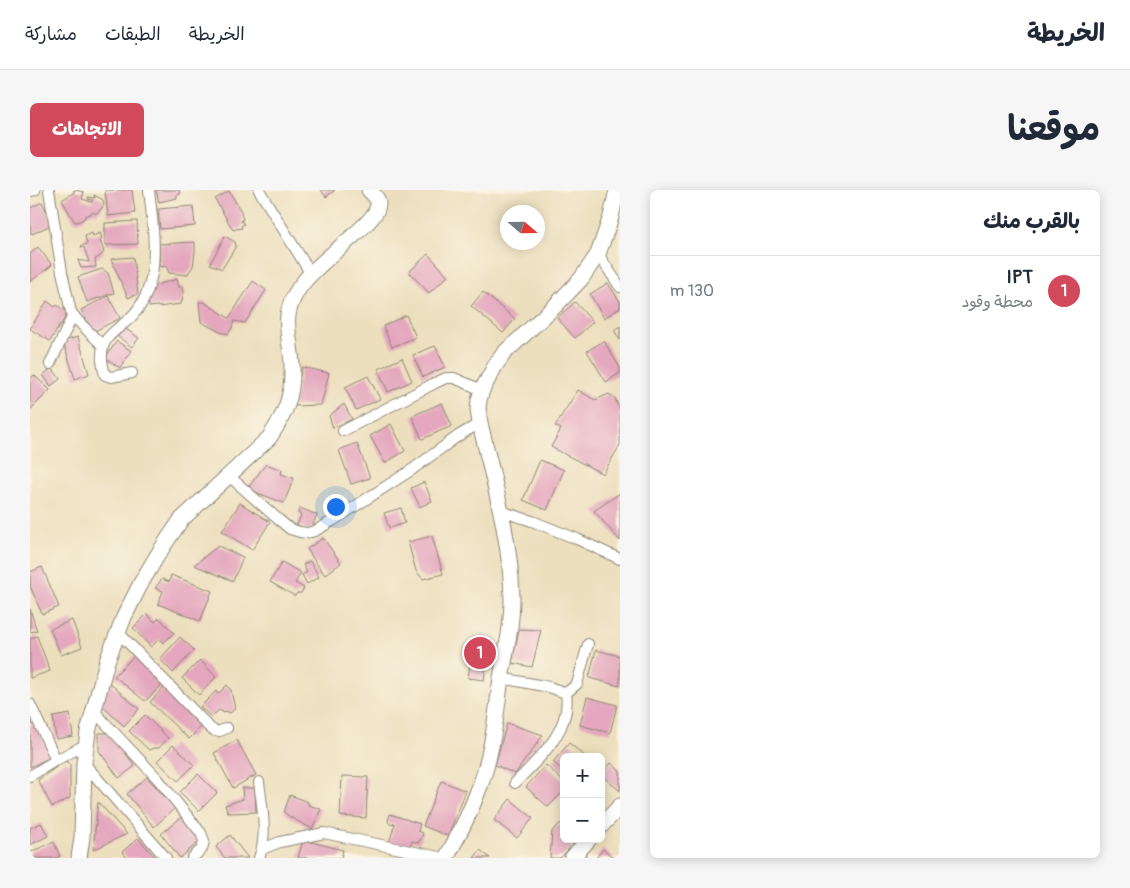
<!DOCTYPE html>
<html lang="ar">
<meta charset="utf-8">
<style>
:root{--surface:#fff;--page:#f6f6f7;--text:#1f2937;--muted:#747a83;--line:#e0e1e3;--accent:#d1495b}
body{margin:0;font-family:Pangolin,"Playpen Sans Arabic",sans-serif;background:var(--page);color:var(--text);direction:rtl}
.controls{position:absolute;right:15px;bottom:15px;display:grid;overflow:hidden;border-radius:8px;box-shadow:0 2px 12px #0003}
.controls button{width:45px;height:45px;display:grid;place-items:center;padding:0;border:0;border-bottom:1px solid var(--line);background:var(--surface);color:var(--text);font:25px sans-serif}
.compass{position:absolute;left:470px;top:15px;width:45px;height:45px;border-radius:50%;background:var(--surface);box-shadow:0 2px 12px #0003;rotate:110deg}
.you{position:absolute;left:305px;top:316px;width:18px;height:18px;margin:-12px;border:4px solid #fff;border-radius:50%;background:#1a73e8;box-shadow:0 0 0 8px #1a73e833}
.badge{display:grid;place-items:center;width:32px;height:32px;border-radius:50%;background:var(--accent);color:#fff;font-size:16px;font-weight:700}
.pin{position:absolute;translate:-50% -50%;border:2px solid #fff;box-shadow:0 1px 5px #0006}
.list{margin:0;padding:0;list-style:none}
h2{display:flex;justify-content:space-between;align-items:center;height:65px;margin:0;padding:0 20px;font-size:21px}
h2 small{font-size:16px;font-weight:400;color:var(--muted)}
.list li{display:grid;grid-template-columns:32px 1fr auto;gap:15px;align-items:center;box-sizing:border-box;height:70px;padding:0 20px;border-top:1px solid var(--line)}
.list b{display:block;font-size:19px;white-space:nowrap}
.list p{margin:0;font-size:16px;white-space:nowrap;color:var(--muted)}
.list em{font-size:16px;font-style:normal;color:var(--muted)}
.map{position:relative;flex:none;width:590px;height:668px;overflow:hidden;direction:ltr;border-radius:8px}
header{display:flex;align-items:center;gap:30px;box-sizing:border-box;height:70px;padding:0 25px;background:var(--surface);border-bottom:1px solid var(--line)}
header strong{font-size:24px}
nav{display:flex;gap:28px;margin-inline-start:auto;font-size:18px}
.intro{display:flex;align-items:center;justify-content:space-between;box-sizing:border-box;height:120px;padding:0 30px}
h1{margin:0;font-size:35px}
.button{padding:12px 22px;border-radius:8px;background:var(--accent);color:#fff;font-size:18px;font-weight:700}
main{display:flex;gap:30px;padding:0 30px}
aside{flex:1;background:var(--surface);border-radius:8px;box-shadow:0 2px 12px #0003}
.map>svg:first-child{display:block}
.building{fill:#e4a7be}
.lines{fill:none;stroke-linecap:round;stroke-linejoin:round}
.street-casing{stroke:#8c8574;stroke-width:12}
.secondary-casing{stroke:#8c8574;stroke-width:17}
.street{stroke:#fff;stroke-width:10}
.secondary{stroke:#fff;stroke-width:15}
</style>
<header>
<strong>الخريطة</strong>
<nav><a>الخريطة</a><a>الطبقات</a><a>مشاركة</a></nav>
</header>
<div class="intro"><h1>موقعنا</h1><a class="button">الاتجاهات</a></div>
<main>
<aside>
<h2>بالقرب منك<small></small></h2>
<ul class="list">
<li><span class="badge">1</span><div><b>IPT</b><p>محطة وقود</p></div><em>130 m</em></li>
</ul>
</aside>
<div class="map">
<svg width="590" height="668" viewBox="0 0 590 668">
<rect width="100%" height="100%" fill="#fcf5e5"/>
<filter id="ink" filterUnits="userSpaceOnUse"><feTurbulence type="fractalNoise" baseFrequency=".02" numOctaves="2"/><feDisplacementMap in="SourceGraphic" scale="10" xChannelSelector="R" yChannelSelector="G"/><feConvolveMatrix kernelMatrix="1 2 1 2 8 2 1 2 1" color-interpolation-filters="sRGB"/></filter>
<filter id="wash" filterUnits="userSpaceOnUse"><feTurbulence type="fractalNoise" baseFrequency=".0096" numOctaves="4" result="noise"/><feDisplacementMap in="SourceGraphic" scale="20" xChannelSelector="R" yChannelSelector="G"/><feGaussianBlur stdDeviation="1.12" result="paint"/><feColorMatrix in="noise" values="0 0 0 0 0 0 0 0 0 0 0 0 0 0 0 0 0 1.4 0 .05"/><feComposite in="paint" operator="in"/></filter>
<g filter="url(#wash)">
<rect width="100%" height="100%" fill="#ecdfbd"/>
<g id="blocks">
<path class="building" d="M44 0 54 2 52 9 62 12 63 10 58 9V7L65 8 64 5 73 10 74 14 72 18 66 24 64 22 55 26 54 29 47 32 44 31 32 10 43 3Z
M75 0H102L105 23 78 26Z
M126 0H149L150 4 147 5V8L129 12Z
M291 0H305L296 7Z
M199 1 212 23 211 24 213 29 211 30 214 34 211 36 212 38 206 39 203 40 185 9Z
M12 12 23 34 2 44 0 41V18Z
M163 16 165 36 130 39 128 19Z
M107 31 108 54 75 55V33Z
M62 43 63 46 70 43 72 49 70 50 74 62 69 67 65 69 66 77 51 78 48 70 59 72 54 57 52 58 51 56 57 54 55 46Z
M195 46 205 52 206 56 192 79 180 74Z
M165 52V62L163 76 157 85 139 83 136 76 130 77 129 54Z
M8 57 22 75 0 92V64Z
M398 64 418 86 399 103 379 82Z
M103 67 108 104 98 108 81 69Z
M72 79 78 83 84 103 57 112 48 87Z
M147 89 149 97H153L154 103 151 114 128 117V116L119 117 118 106 122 96Z
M223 91 236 100 215 133 204 131 202 138 198 144 190 142 171 132 169 112H174L199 128Z
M578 93 590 112V118L574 128 560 104Z
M453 102 485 129 473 143 441 116Z
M78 106 90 128 63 142 51 120Z
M17 111 25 117 27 115 38 123 20 151 0 139Z
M545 112 563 132 545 148 527 128Z
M376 125 386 147 362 157 353 136Z
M590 136V150L584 140Z
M93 137 109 148 102 157 87 146Z
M48 147 59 184 45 189 33 151Z
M87 151 101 161 90 178 75 168Z
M574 151 590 178V183L576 192 557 161Z
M405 156 415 177 393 187 383 165Z
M372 168 382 191 358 202 348 179Z
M272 177 299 183 291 215 263 216Z
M22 178 30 189 21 196 13 185Z
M4 185 20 200 0 220V189Z
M338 186 350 209 326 220 315 197Z
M548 200 565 210 579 204 585 208 590 221V255L573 284 521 257 531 239 525 236Z
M412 213 422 236 392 249 382 226Z
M314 214 322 229 303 238 299 226Z
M361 234 375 261 355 273 340 246Z
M327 253 340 288 321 294 309 260Z
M510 270 534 280 517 320 493 310Z
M236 274 252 280 251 284 264 288 254 313 217 299Z
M394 292 402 311 390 317 381 298Z
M590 303V351L564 321Z
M210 313 240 332 222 360 192 341Z
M270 318 287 325 280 341 267 335 271 325 268 323Z
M371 318 375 333 359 338 354 323Z
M402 346 413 384 393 389 386 381 378 352Z
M293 348 311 373 295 385 284 370 277 359Z
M188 356 213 367 203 391 164 375Z
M280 371 289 387 277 394 272 385 277 382 273 375Z
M252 372 271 383 265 393 274 398 271 403H267L265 406 240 392Z
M12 377 29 417 12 424 0 396V382Z
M141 385 182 401 170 431 128 414 133 401 125 398 132 389 139 392Z
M0 419 7 441 0 442Z
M117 424 125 432 129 428 144 443 133 453 129 449 121 457 103 438Z
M42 430 52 457 31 465 20 439Z
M489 439 511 440 502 477 482 473Z
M7 446 20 481 0 488V449Z
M150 447 164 460 143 483 130 469Z
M444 447 460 449 459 455 468 456 466 470 457 469 454 490 438 488Z
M566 460 590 466V496L559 488Z
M104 466 132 495 115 511 84 486Z
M170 470 186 487 169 505 152 488Z
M77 491 109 519 94 536 72 516Z
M197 495 201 500 205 519 200 523 196 521 194 523 189 520 181 527 170 517 186 501 188 504Z
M134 497 173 535 159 549 120 512Z
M557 507 587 515 580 543 550 535Z
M40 524 43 546 26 549 23 527Z
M115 525 138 548 129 558H123L119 560 99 541Z
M5 533 21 567 0 577V535Z
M477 533 513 545 485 584 465 575Z
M69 543H81L105 576 89 588 69 561Z
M207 550 226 585 203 598 184 563Z
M539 553 556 567H534V581L523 572Z
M143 555 164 575 148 591 127 571Z
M35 571 40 574V608L22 617 8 590Z
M581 573 590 581V601L571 585Z
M516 575 534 592V601L518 617 496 597Z
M168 584 187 603 169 621 150 602Z
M312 586 338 587 336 628 310 626Z
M117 587 145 618 124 637 97 604Z
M411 591 436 601 418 646 393 636Z
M212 598H225L226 622 198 623 195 615 213 609Z
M260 605 278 612V615L291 619 282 639 260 627 254 622Z
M480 609 503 628 487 648 464 630Z
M68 612 97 644 63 660Z
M360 624 390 634 388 641 393 643 391 649 388 653 382 651 380 658 360 652V650L365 633 361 635 359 633 358 631Z
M153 626 170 651 150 668 131 644Z
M11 633 18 646 0 655V638Z
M531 633 534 636V649H546L548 651 530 668H520L522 641Z
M200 645 218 668H195L186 657Z
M108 648 126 668H97L92 662Z
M273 650 313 660 311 668H268Z
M24 652 30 666 25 668H0V662Z
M573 659 584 668H566Z
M450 660 460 668H444Z"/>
</g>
</g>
<g filter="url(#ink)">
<use href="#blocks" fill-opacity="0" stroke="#8c8574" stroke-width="1"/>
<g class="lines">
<g class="street-casing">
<path id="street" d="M19 0 32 82 41 122 48 131 73 156
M229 0 281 84
M0 1 5 0
M568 64 590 97
M20 174 43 125
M102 183 81 187 75 185C73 180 73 175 72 170 70 146 86 142 100 128 111 118 118 102 121 88 127 64 122 25 119 0
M313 241 405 193 416 188H424L452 200
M199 286 249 330 260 339 270 342 277 343 285 341 304 330 383 279 428 246 450 233
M470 321 502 331 547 349 590 369
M88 442 181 539C187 543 191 541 197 538
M471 488 519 497 536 503C542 541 508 569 485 593
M536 503 547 494 558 454
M0 514 26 570
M63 520 128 589 171 643 174 651 172 659 162 668
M54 573 136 668
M0 586 26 570 55 555
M232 659 250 652 294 643 414 668
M229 668C238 644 232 616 229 592"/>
</g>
<g class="secondary-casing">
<path id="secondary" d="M571 636 590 616
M49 668 52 647 54 573 58 542 77 471 94 427 111 393 127 366 138 349 151 330 239 248C256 223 263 206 262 176 261 145 249 128 269 98 282 79 307 61 324 45 331 39 340 31 345 23 347 20 348 15 348 12 347 7 342 3 339 0
M416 668C429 645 441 621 450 596 463 562 466 523 471 488 476 462 482 435 482 408 481 350 463 289 450 233L448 219 449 210 452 200 465 176 474 163 484 154 525 116 551 89 568 64 581 27 587 0
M542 668 559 649"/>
</g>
<use href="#street" class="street"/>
<use href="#secondary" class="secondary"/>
</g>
</g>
</svg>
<div class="controls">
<button>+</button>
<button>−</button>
</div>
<svg class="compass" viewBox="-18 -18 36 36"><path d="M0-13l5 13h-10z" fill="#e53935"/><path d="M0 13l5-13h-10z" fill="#747a83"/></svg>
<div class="you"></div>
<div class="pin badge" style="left:450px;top:463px">1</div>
</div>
</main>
